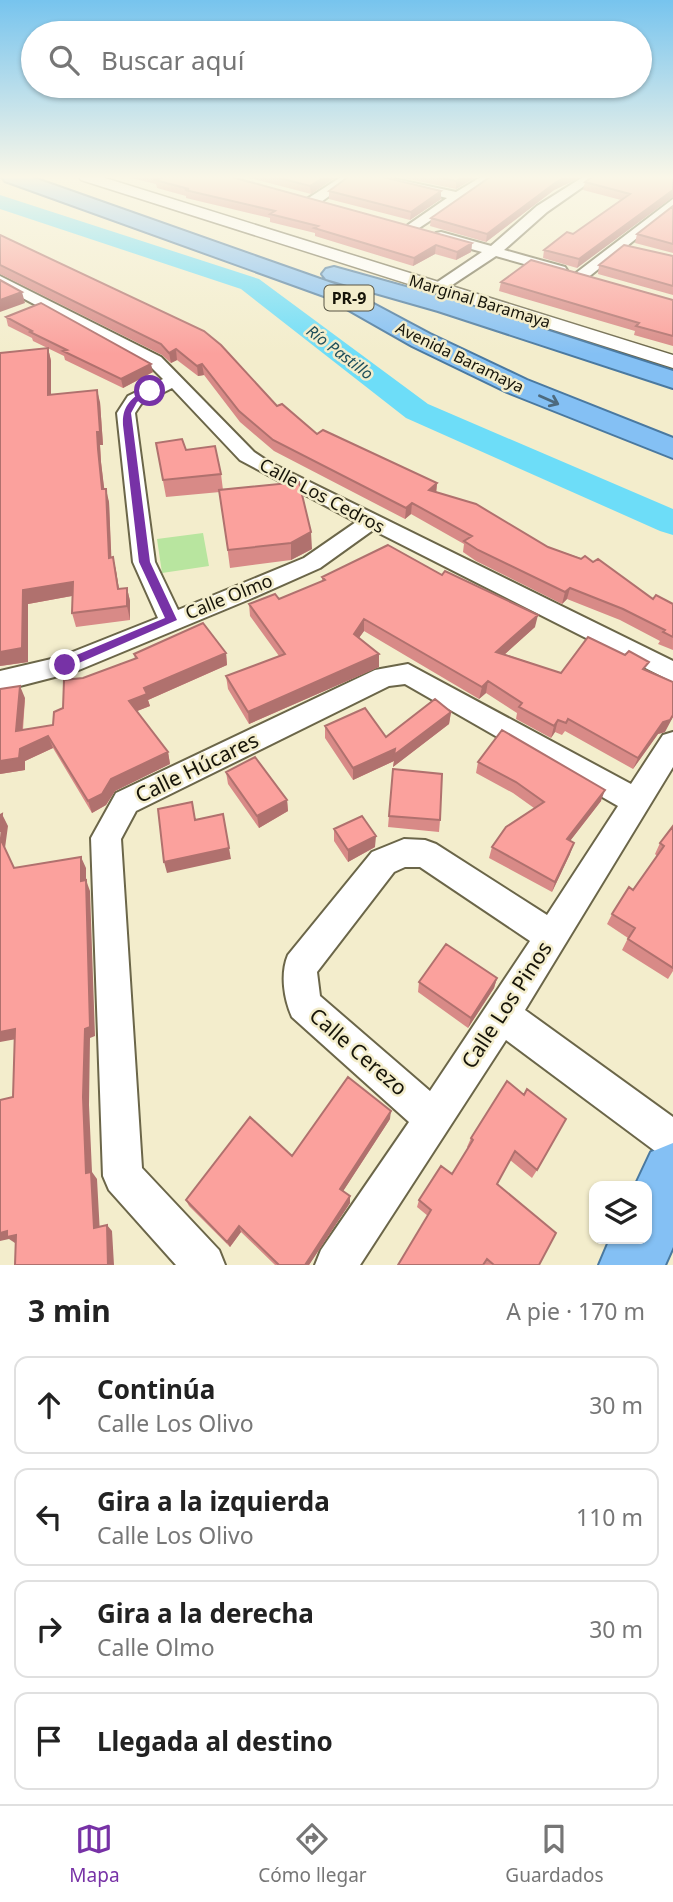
<!DOCTYPE html>
<html lang="es">
<meta charset="utf-8">
<style>
:root{--surface:#fff;--page:#f2f2f2;--text:#222;--muted:#767676;--line:#e0e0e0;--accent:#7732a6}
body{margin:0;font-family:"Noto Sans",sans-serif;background:var(--page);color:var(--text)}
.controls{position:absolute;right:21px;bottom:21px;display:grid;overflow:hidden;border-radius:14px;box-shadow:0 2px 5px #0004}
.controls button{width:63px;height:63px;display:grid;place-items:center;padding:0;border:0;border-bottom:2px solid var(--line);background:var(--surface);color:var(--text);font:35px sans-serif}
.stop{position:absolute;width:21px;height:21px;margin:-16px;border:5px solid #7732a6;border-radius:50%;background:#fff}
.stop.end{background:#7732a6;border-color:#fff;box-shadow:0 2px 7px #0008}
.list{margin:0;padding:0;list-style:none}
h2{display:flex;justify-content:space-between;align-items:center;height:91px;margin:0;padding:0 28px;font-size:30px}
h2 small{font-size:23px;font-weight:400;color:var(--muted)}
.list li{display:grid;grid-template-columns:46px 1fr auto;gap:21px;align-items:center;box-sizing:border-box;height:98px;margin:0 14px 14px;padding:0 14px;border:2px solid var(--line);border-radius:14px}
.list b{display:block;font-size:26px;white-space:nowrap}
.list p{margin:0;font-size:23px;white-space:nowrap;color:var(--muted)}
.list em{font-size:23px;font-style:normal;color:var(--muted)}
.icon{flex:none;width:38px;height:38px;fill:none;stroke:currentColor;stroke-width:2;stroke-linecap:round;stroke-linejoin:round}
.map{position:relative;flex:none;width:673px;height:1265px;overflow:hidden}
.search{position:absolute;background:var(--surface);box-shadow:0 2px 5px #0004;left:21px;right:21px;top:21px;height:77px;display:flex;align-items:center;gap:18px;box-sizing:border-box;padding:0 24px;border-radius:38px;color:var(--muted);font-size:26px}
.sheet{height:539px;background:var(--surface)}
nav{display:flex;justify-content:space-around;align-items:center;box-sizing:border-box;height:98px;border-top:2px solid var(--line);background:var(--surface);font-size:19px;color:var(--muted)}
nav a{display:grid;justify-items:center;gap:4px}
nav .on{color:var(--accent)}
.map>svg:first-child{display:block}
.green{fill:#b8e59f}
.lines{fill:none;stroke-linecap:round;stroke-linejoin:round}
.river{fill:#6dddf8;fill-rule:evenodd}
.minor-casing{stroke:#6b6649;stroke-width:4}
.tertiary-casing{stroke:#6b6649;stroke-width:3}
.trunk-casing{stroke:#4a79a0;stroke-width:4}
.minor{fill:#fff;fill-rule:evenodd}
.tertiary{fill:#fff;fill-rule:evenodd}
.trunk{fill:#84c0f4;fill-rule:evenodd}
.wall{fill:#d88a87}
.shaded-wall{fill:#b0716e}
.building{fill:#fba19d;stroke:#b0716e;stroke-width:2}
.oneway{stroke:#4d6a7e}
.route{fill:#7732a6}
.labels{text-anchor:middle;stroke-width:5;stroke-linejoin:round;paint-order:stroke}
.shield{fill:#f3edcc;stroke:#585544;stroke-width:2}
.shield-label{font-size:16px;font-weight:bold;fill:#161409}
.far-street-label{font-size:16px;fill:#161409;stroke:#f3edcc}
.far-water-label{font-size:16px;font-style:italic;fill:#20505c;stroke:#f3edcc}
.street-label{font-size:18px;fill:#161409;stroke:#f3edcc}
.near-street-label{font-size:21px;fill:#161409;stroke:#f3edcc}
</style>
<div class="map">
<svg width="673" height="1265" viewBox="0 0 673 1265">
<rect width="100%" height="100%" fill="#f3edcc"/>
<path class="green" d="M203 533 209 566 162 573 157 539Z"/>
<g class="lines">
<path class="river" d="M0 195 259 279 428 404 673 509V535L660 531 406 418 241 289 0 209Z"/>
<g class="minor-casing">
<path id="minor" d="M341 177H355L317 205H307V199Z
M361 177H385L456 192 481 177H496L413 232 406 228 408 225 447 198Z
M583 177H597L547 212 504 250 565 267 567 270 565 273 560 274 496 256 443 291H433L430 288 433 285 482 252 436 239V233L441 232 491 246 537 206Z
M673 199V209L586 279H576L574 276 576 273Z
M0 276 161 357 254 452 269 462 673 661V682L373 530 320 568 250 599 74 672 0 691V671L60 657 158 618 133 562 117 413 128 396 163 379 149 365 0 286ZM172 388 240 460 356 522 304 558 178 610 155 562 135 413 141 404Z
M408 664 631 784 663 735 673 732V767L525 1010 673 1117V1159L659 1154 506 1040 360 1265H315L321 1250 409 1122 292 1017C284 999 280 974 288 955L372 852 404 839 425 840 436 844 547 915 618 806 405 684 389 686 136 811 121 839 142 1168 219 1250 225 1265H176L109 1190 103 1176 91 838 116 793 375 670ZM405 867H420L530 941 430 1091 320 996 317 972 394 872Z"/>
</g>
<g class="tertiary-casing">
<path id="tertiary" d="M79 177H102L673 355V368L81 180Z"/>
</g>
<g class="trunk-casing">
<path id="trunk" d="M2 177H31L340 286 430 334 527 380 673 438V458L507 392 412 346 324 296 5 181Z
M334 267 456 301 673 371V388L438 311 326 279 322 274 326 269Z
M673 1143V1247L665 1265H599L610 1239H647V1186H635L651 1152Z"/>
</g>
<use href="#minor" class="minor"/>
<use href="#tertiary" class="tertiary"/>
<use href="#trunk" class="trunk"/>
</g>
<path class="wall" d="M127 177H232L472 243 471 252 456 260 435 254 413 266 315 236V233L270 222V218L186 198V196L157 188 156 184Z
M246 177H336L311 194Z
M398 177H476L456 189Z
M490 177H581L554 190 486 242 430 226 431 218Z
M673 177 577 268 543 258 544 250 573 234 621 200 583 190 585 182Z
M329 191 441 199 410 220 329 199Z
M673 206V253L635 243 637 234Z
M0 235 277 406 317 434 437 483 436 492 548 547 593 562 653 599 673 604V650L658 644 660 641 620 620 567 599 562 604 476 561 463 552 464 544 411 514 405 519 274 451 240 422 204 375 198 376 177 360 171 363 162 355 0 274Z
M673 256V295L598 274 599 265Z
M501 282 673 300V346L634 335 635 331 499 291Z
M6 317 153 372 123 388 65 360 64 356 33 341 32 338 8 326Z
M48 348 51 361V395L100 402 103 445H100L101 462 104 489 109 502 111 557H113L116 571 119 589 127 588 130 601V620L76 627 72 613V596L28 604V662L0 666V353Z
M156 443 186 450 221 474 223 490 312 549 291 560 230 568 220 492 166 497Z
M322 577 535 627 505 654 561 673 646 670 665 732 658 734 633 769 565 731 562 735 555 732 551 738 516 719 517 713 486 693 479 699 364 631 359 638 379 667 249 724 228 689 226 676 279 656 250 616 249 604 279 599 322 581Z
M226 653 227 665 148 700 150 706 137 711 168 752 170 764 115 791 106 805 92 813 53 748 25 761V770L0 774 25 698 23 730 53 725 83 678 135 659 134 654Z
M451 712 449 724 393 767 394 761 353 780 325 738V726L386 737Z
M478 762 601 801 570 841V854L552 892 489 858 492 847 534 808 513 793 476 773Z
M393 769 440 820 439 832 388 827Z
M226 772 287 800 288 811 259 828 228 784Z
M673 826V971L668 979 622 950 628 938 607 924 612 914 633 890 657 856 655 854 660 843Z
M334 829 375 847 348 862 334 841Z
M497 978 494 988 468 1028 418 992 419 982Z
M507 1081 537 1170 532 1178 510 1160 497 1184 539 1265H398L428 1216 417 1207 419 1200 452 1174 468 1148 467 1147 471 1138Z
M390 1119 343 1191 350 1196V1203L309 1265H275L241 1232 230 1247 189 1206 186 1200 292 1156Z"/>
<path class="shaded-wall" d="M324 177H336L311 194 310 186Z
M463 177H476L456 189V181Z
M566 177H581L554 190 486 242 487 234 555 183Z
M673 190V197L577 268 579 259Z
M441 191V199L410 220 411 212Z
M472 243 471 252 456 260 457 252Z
M436 245 435 254 413 266 414 258Z
M22 292 25 303 0 312V300Z
M48 348 51 361V408L48 395Z
M176 349 177 360 171 363 169 353Z
M151 364 153 372 123 388 121 379Z
M202 364 204 375 198 376 197 366Z
M97 390 100 402 103 445H100L101 462 106 503 102 489 98 449Z
M437 483 436 495 429 490Z
M106 489 109 502 112 571 109 558Z
M412 503 411 514 405 519 406 508Z
M311 532 312 549 291 560V543Z
M113 557 116 571 121 602 118 589Z
M73 582 77 595 28 604V662L0 666V652L23 590Z
M127 588 130 601V620L127 606Z
M570 588 567 599 562 604 565 592Z
M538 615 535 627 494 664 496 652Z
M364 619V631L353 646 354 634Z
M226 653 227 665 148 700 150 706 132 713 129 701 144 688Z
M379 654V667L249 724 248 712Z
M488 681 486 693 479 699 482 687Z
M20 686 25 698 21 743 16 731Z
M451 712 449 724 393 767 394 761 353 780V768Z
M673 715V717L665 732 658 734 633 769 638 758 663 722Z
M558 720 555 732 551 738 554 726Z
M48 736 53 748 25 761V770L0 774V761L20 749Z
M168 752 170 764 115 791 106 805 92 813 88 801 111 779Z
M605 790 601 801 563 850 567 839Z
M287 800 288 811 259 828 257 816Z
M2 814 8 826 5 848 0 838Z
M376 836 375 847 348 862V850Z
M574 843 570 854 552 892 555 882Z
M229 848 231 859 167 873 164 862Z
M81 857 86 868V880L90 891 95 1036 90 1038 89 1105 92 1172 97 1179 100 1234 94 1228 86 1173 83 1097Z
M497 978 494 988 468 1028 471 1018Z
M15 1029 22 1038 0 1042V1032Z
M391 1111 390 1119 340 1196V1189Z
M350 1196V1203L309 1265H305Z
M107 1225 112 1231 114 1265H108Z
M239 1226 241 1232 230 1247 227 1242Z
M7 1231 16 1235 15 1243 9 1239 0 1241V1233Z"/>
<path class="building" d="M157 177H232L472 243 457 252 436 245 414 258 314 228 318 226 270 214 275 211 185 190 189 189 155 180 160 178Z
M275 177H324L310 186Z
M348 177H383L441 191 411 212 329 191Z
M436 177H463L456 181Z
M490 177H566L555 183 487 234 431 218Z
M592 177H673V190L579 259 544 250 567 232 573 234 630 194 585 182Z
M673 206V244L637 234Z
M0 235 204 331 221 345 277 406 282 404 317 434 323 430 437 483 429 490 476 504 548 547 581 559 585 556 593 562 598 559 653 599 656 595 673 604V637L663 632 665 630 623 609 570 588 565 592 478 550 464 541 472 536 412 503 406 508 273 440 239 411 202 364 197 366 176 349 169 353 161 344 0 265Z
M624 245 673 256V286L599 265Z
M531 260 673 300V336L636 326 639 323 501 282Z
M0 280 22 292 0 300Z
M41 303 151 364 121 379 63 351 67 350 30 332 32 331 6 317Z
M48 348V395L97 390 100 432H97L98 449 102 489H106L109 558 113 557 118 589 127 588V606L72 613 73 582 23 590 22 648 0 652V353Z
M182 439 186 450 215 446 221 474 163 480 156 443Z
M299 482 311 532 291 543 228 550 219 490Z
M388 545 442 575 445 571 538 615 496 652 561 673 588 637 625 655 629 651 649 662 643 669 673 682V715L670 720 663 722 638 758 568 719 566 723 558 720 554 726 519 707 522 703 488 681 482 687 364 619 354 634 379 654 248 712 226 676 285 654 249 604 275 594 279 599 325 580 322 577Z
M203 623 226 653 144 688 147 694 129 701 168 752 111 779 102 794 88 801 48 736 20 749 19 758 0 761V689L20 686 16 731 53 725 54 712 63 708 64 680 83 678 137 658 134 654Z
M435 699 451 712 394 755 395 749 353 768 325 726 365 708 386 737Z
M502 730 605 790 567 839 574 843 555 882 492 847 506 827 544 802 516 782 478 762Z
M255 757 287 800 257 816 226 772Z
M393 769 442 774 440 820 389 816Z
M192 802 195 820 223 814 229 848 164 862 158 809Z
M2 814 0 832V815Z
M362 816 376 836 348 850 334 829Z
M673 826V968L628 939 635 928 612 914 629 887 633 890 664 846 660 843Z
M0 838 14 868 81 857V881L86 880 90 1027 85 1029 83 1097 86 1173 91 1172 94 1228 107 1225 108 1265H15L16 1235 7 1237V1231L0 1233V1100L13 1097 15 1029 0 1032Z
M446 944 497 978 471 1018 419 982Z
M348 1077 391 1111 340 1189 350 1196 305 1265H279L239 1226 227 1242 186 1200 250 1117 292 1156Z
M507 1081 524 1095 527 1089 566 1119 537 1170 515 1151 497 1184 556 1233 539 1265H494L487 1259 483 1265H398L431 1210 419 1200 441 1166 452 1174 473 1140 471 1138Z"/>
<defs><path id="oneway-shaft" d="M-6 0H5M1.5-3L5.5 0L1.5 3" fill="none" stroke-width="1.6" stroke-linecap="round" stroke-linejoin="round" transform="scale(1.75)"/></defs>
<use class="oneway" href="#oneway-shaft" transform="translate(549 400) rotate(24)"/>
<linearGradient id="sky" x2="0" y2="1"><stop stop-color="#77c4ee"/><stop offset="0.5" stop-color="#faf7e8"/><stop offset="1" stop-color="#faf7e8" stop-opacity="0"/></linearGradient>
<rect width="673" height="354" fill="url(#sky)"/>
<path class="route" d="M147 389 154 391 137 402 131 413 150 562 177 620 65 669 60 668V662L165 618 139 562 123 425C122 406 131 398 147 389Z"/>
<g class="labels">
<rect class="shield" x="324.5" y="285.5" width="49" height="25" rx="5"/>
<g class="shield-label">
<text x="349" y="304">PR-9</text>
</g>
<g class="far-street-label">
<text transform="translate(480 301) rotate(17)" y="6">Marginal Baramaya</text>
<text transform="translate(460 357) rotate(26)" y="6">Avenida Baramaya</text>
</g>
<g class="far-water-label">
<text transform="translate(340 352) rotate(37)" y="6">Río Pastillo</text>
</g>
<g class="street-label">
<text transform="translate(322 496) rotate(28)" y="6">Calle Los Cedros</text>
<text transform="translate(229 597) rotate(-22)" y="6">Calle Olmo</text>
</g>
<g class="near-street-label">
<text transform="translate(197 768) rotate(-26)" y="7">Calle Húcares</text>
<text transform="translate(507 1005) rotate(-57)" y="7">Calle Los Pinos</text>
<text transform="translate(358 1052) rotate(41)" y="7">Calle Cerezo</text>
</g>
</g>
</svg>
<div class="controls">
<button><svg class="icon" aria-label="layers" viewBox="0 0 24 24"><path d="M12 4l9 5-9 5-9-5zM3 14l9 5 9-5"/></svg></button>
</div>
<div class="stop" style="left:150px;top:391px"></div>
<div class="stop end" style="left:65px;top:665px"></div>
<div class="search"><svg class="icon" aria-label="search" viewBox="0 0 24 24"><circle cx="10" cy="10" r="6"/><path d="M15 15l6 6"/></svg>Buscar aquí</div>
</div>
<section class="sheet">
<h2>3 min<small>A pie · 170 m</small></h2>
<ul class="list">
<li><svg class="icon" aria-label="ahead" viewBox="0 0 24 24"><path d="M12 20V5M6 11l6-6 6 6"/></svg><div><b>Continúa</b><p>Calle Los Olivo</p></div><em>30 m</em></li>
<li><svg class="icon" aria-label="left" viewBox="0 0 24 24"><path d="M17 20v-9H6M10 6l-5 5 5 5"/></svg><div><b>Gira a la izquierda</b><p>Calle Los Olivo</p></div><em>110 m</em></li>
<li><svg class="icon" aria-label="right" viewBox="0 0 24 24"><path d="M7 20v-9h11M14 6l5 5-5 5"/></svg><div><b>Gira a la derecha</b><p>Calle Olmo</p></div><em>30 m</em></li>
<li><svg class="icon" aria-label="arrive" viewBox="0 0 24 24"><path d="M6 21V4h12l-3 4 3 4H6"/></svg><div><b>Llegada al destino</b></div></li>
</ul>
</section>
<nav>
<a class="on"><svg class="icon" aria-label="map" viewBox="0 0 24 24"><path d="M3 6l6-2 6 2 6-2v14l-6 2-6-2-6 2zM9 4v14M15 6v14"/></svg>Mapa</a>
<a><svg class="icon" aria-label="directions" viewBox="0 0 24 24"><path d="M12 3l9 9-9 9-9-9zM9 14v-3h6M13 9l2 2-2 2"/></svg>Cómo llegar</a>
<a><svg class="icon" aria-label="saved" viewBox="0 0 24 24"><path d="M7 4h10v16l-5-4-5 4z"/></svg>Guardados</a>
</nav>
